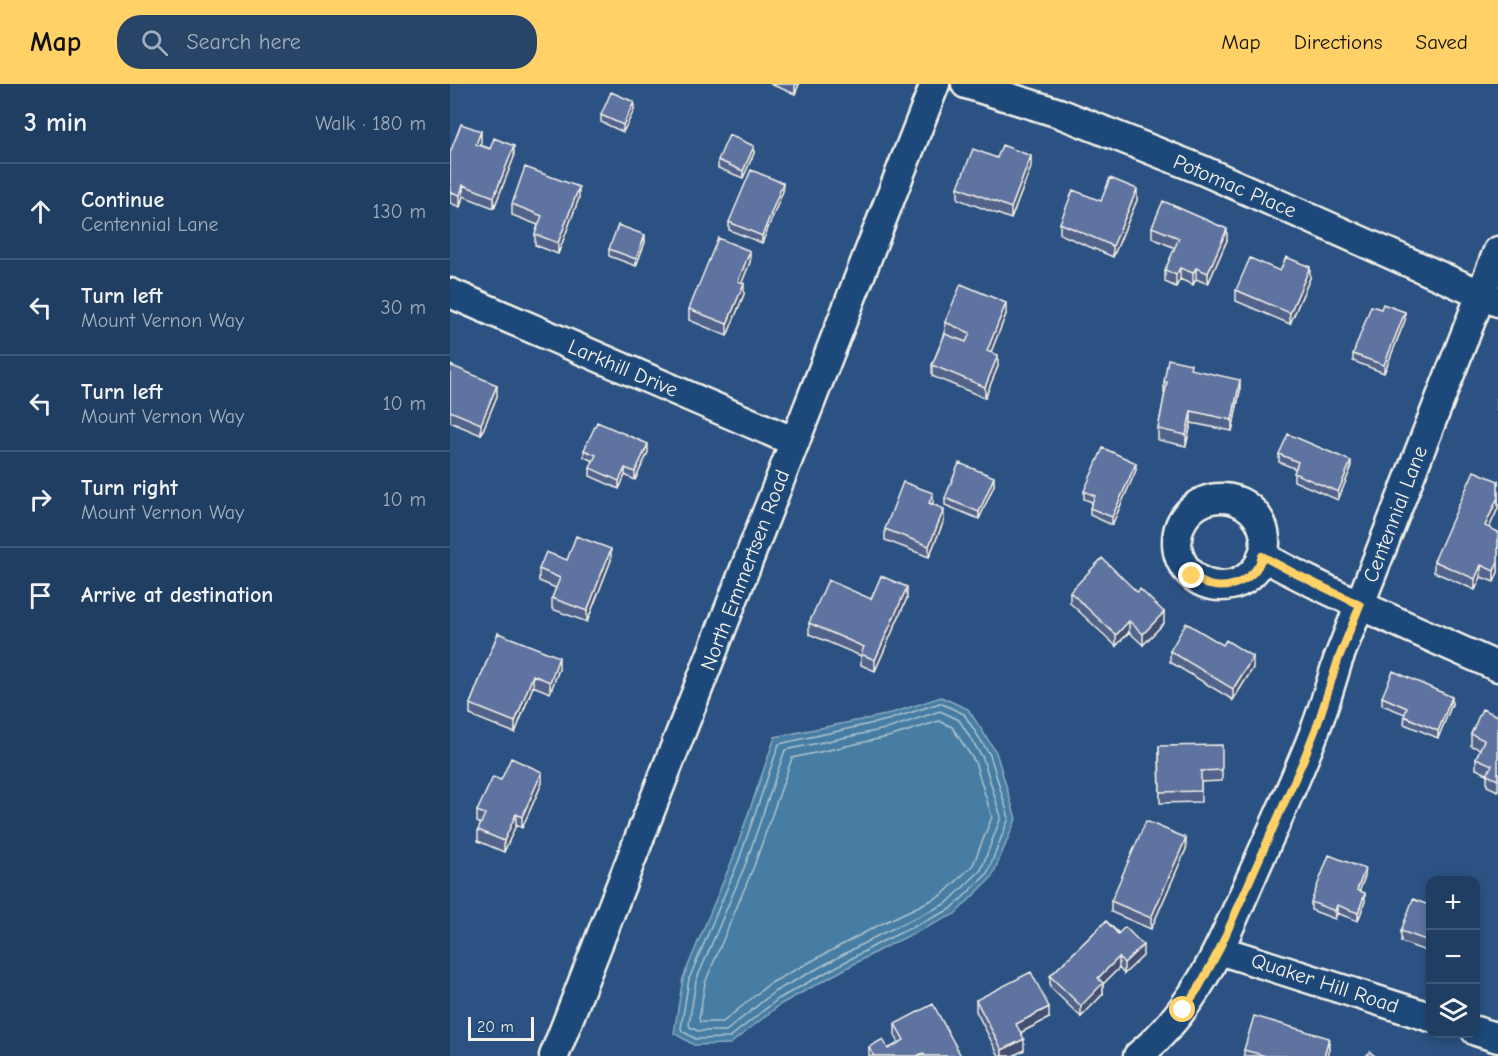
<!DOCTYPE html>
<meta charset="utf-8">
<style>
:root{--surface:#203e62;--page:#284568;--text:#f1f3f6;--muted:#a2aebe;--line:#3d5777;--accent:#ffd166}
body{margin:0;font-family:"Comic Neue",sans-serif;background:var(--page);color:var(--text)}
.controls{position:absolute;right:18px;bottom:18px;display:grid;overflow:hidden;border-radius:12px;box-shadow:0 3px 9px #0003}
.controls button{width:54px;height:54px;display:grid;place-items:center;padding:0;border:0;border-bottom:2px solid var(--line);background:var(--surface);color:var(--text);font:30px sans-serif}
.scale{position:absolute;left:18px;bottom:15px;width:66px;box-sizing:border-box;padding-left:6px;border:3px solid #f4f1e8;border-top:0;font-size:16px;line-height:21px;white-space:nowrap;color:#f4f1e8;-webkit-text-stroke:4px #1f4a7a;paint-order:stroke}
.stop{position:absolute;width:18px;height:18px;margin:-14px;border:4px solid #ffd166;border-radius:50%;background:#fff}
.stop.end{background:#ffd166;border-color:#fff;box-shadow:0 2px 6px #0008}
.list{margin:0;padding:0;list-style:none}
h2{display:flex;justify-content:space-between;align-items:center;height:78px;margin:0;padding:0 24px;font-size:26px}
h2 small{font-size:20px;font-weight:400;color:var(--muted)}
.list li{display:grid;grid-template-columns:39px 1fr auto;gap:18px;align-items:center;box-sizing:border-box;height:96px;padding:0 24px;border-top:2px solid var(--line)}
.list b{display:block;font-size:22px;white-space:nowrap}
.list p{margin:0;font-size:20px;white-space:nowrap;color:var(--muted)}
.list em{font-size:20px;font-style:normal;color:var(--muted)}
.icon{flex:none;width:33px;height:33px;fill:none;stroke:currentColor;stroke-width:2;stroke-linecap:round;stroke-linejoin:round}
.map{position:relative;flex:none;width:1048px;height:972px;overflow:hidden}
header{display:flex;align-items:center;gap:36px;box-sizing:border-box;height:84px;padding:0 30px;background:var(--accent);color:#111}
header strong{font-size:28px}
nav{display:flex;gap:33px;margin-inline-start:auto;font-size:21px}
.search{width:420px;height:54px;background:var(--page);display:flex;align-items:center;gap:15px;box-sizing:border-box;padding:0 21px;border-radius:24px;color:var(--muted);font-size:22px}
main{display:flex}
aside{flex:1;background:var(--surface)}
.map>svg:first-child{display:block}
.water{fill:#467da3;stroke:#8cabbf;stroke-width:1.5}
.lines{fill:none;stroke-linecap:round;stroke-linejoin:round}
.shore{stroke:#aec3cc;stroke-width:1.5}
.minor-casing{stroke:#f4f1e8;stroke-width:33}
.minor{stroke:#1f4a7a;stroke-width:28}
.wall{fill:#51638a;stroke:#f4f1e8;stroke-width:1.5}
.shaded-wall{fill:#425071;stroke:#f4f1e8;stroke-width:1.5}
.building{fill:#5e73a1;stroke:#f4f1e8;stroke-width:1.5}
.route{stroke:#ffd166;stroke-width:8}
.labels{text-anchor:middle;stroke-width:5;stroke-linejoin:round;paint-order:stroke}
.street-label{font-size:21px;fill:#f4f1e8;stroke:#1f4a7a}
</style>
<header>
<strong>Map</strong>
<div class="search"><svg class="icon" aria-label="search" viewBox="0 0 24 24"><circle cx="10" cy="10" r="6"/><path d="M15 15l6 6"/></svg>Search here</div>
<nav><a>Map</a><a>Directions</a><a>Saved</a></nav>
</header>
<main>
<aside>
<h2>3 min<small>Walk · 180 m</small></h2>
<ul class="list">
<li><svg class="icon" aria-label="ahead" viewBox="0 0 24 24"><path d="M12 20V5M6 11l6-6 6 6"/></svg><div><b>Continue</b><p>Centennial Lane</p></div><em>130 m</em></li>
<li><svg class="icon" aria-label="left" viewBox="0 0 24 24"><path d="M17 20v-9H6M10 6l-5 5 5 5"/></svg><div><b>Turn left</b><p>Mount Vernon Way</p></div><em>30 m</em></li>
<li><svg class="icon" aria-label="left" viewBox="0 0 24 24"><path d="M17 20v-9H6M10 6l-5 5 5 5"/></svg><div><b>Turn left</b><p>Mount Vernon Way</p></div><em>10 m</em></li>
<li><svg class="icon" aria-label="right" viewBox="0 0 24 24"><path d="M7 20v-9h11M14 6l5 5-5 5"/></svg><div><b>Turn right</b><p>Mount Vernon Way</p></div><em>10 m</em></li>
<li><svg class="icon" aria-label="arrive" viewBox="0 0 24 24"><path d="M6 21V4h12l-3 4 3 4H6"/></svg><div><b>Arrive at destination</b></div></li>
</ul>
</aside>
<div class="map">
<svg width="1048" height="972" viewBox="0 0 1048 972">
<rect width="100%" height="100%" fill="#2b5282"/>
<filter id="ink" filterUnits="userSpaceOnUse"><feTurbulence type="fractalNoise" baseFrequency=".0167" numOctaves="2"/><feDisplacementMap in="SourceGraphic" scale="12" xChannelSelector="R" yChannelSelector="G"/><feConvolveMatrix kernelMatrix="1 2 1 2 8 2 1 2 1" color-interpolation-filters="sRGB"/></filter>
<g filter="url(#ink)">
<path class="water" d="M491 613 518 625 546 668 566 735 542 793 505 830 435 863 331 920 280 960 244 961 224 949 233 894 283 774 325 653 436 631Z"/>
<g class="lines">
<path class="shore" d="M490 619 514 630 540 671 559 734 537 790 501 825 433 857 328 915 279 954 246 955 232 947 231 944 239 895 289 776 329 660 438 636Z
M490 627 509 636 533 674 551 733 531 786 497 819 429 851 324 908 276 947H248L240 943 239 940 246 897 296 779 335 666 440 644Z
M489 637 502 643 525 678 542 733 523 781 492 811 425 843 319 900 273 938H250L249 935 255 899 304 782 342 674 442 652Z"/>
<g class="minor-casing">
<path id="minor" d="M516 0 609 29 752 86 1048 218
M0 209 345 358
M727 458a44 44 0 1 1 88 0a44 44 0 1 1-88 0Z
M812 472C888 514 969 547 1048 583
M769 866 980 933
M1026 947 1048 954
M104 972 485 0
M688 972C752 919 776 849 809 776 829 731 850 687 867 641 875 620 881 598 888 576L1048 167"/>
</g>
<use href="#minor" class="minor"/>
</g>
<path class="wall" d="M320 0H349L345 10Z
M184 26 173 48 151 38V31Z
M31 58 30 61 64 73 44 124 13 112 10 123 0 119V69Z
M304 69 293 94 268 84V76Z
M547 74 581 83 561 135 508 115V103Z
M333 107 312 159 279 146V138Z
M129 114 108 170 85 161V150L88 141 62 131V120Z
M687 116 663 173 610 150V139L651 117Z
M702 143 777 156 758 200 746 195 743 201 730 195 726 203 715 198V186L725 164 702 154Z
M195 158 186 182 159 172V165Z
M300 178 292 198 294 210 277 252 239 236V225Z
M830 187 860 194 840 240 786 217V206Z
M556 230 541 268 548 282 535 314 482 292V281L495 249V238Z
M955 236 934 289 903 277V270Z
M0 281 47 312 31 351 0 338Z
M741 286 790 307 782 347 741 339 736 362 708 356V345L715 309H714V298Z
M1048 312V327H1047V316Z
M134 366 198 368 185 396 175 391 169 405 140 392V384L143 377 134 373Z
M829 370 901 384 888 416 844 397V389L846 385 829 378Z
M686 386 662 441 640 431V424L642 418 634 415V407Z
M1048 397V424L1039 444 1048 448V488L1044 498 1031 493 1025 506 984 488V477Z
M544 401 529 435 495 421V414Z
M482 420 494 436 479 473 435 456V445Z
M117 476H161L137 538 102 525V514L106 504 89 497V485Z
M620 508 714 539 693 561 679 548 666 562 620 519Z
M457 514 425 587 411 581V572L359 550V539L421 515Z
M48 549 109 585 100 609 83 602 65 649 20 631V620Z
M773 561 803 584 783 616 720 578V567Z
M932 613 1002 620 988 654 954 640 955 630 932 621Z
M1048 632V707L1037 702V690L1026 685V674L1030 665 1021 662V650Z
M709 662 772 686V697L751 698V718L710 719Z
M51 696 92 699 72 744 66 741 54 768 28 757V746L31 740 27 738V727Z
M736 765 701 845 661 828V817Z
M915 792 909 807 915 817 908 837 887 829 885 835 861 826V818Z
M981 822V869L951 858V847Z
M656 837 693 872 674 890 669 884 653 900V910L631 933 600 903V892Z
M526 916 599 934 570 949 574 966 563 972H549L526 927Z
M445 940 511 972H419V963L438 965 449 959 445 951Z
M879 965 877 972H794V966Z"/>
<path class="shaded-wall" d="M346 0H349L345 10V3Z
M184 18V26L173 48V41Z
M31 47V58L26 71V60Z
M64 62V73L44 124V113Z
M304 62V69L293 94V87Z
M581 72V83L561 135V124Z
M333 99V107L312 159V152Z
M13 101V112L10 123V111Z
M129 103V114L108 170V159Z
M687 105V116L663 173V162Z
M777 145V156L758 200V189Z
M195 151V158L186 182V175Z
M300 167V178L288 208V197Z
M860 183V194L840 240V229Z
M730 184V195L726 203V191Z
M746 184V195L743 201V189Z
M294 199V210L277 252V240Z
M556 219V230L537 278V267Z
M955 228V236L934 289V281Z
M548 271V282L535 314V303Z
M790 296V307L782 347V336Z
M47 301V312L31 351V340Z
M741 327V339L736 362V351Z
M198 360V368L185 396V388Z
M901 377V384L888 416V408Z
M686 379V386L662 441V433Z
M175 384V391L169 405V397Z
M544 393V401L529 435V428Z
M483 409V420L479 419Z
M1048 413V424L1035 453V442Z
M494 425V436L479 473V462Z
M161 465V476L137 538V527Z
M1048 477V488L1044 498V487Z
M1031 481V493L1025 506V495Z
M457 503V514L425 587V576Z
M714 528V539L693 561V550Z
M679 537V548L666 562V551Z
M109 573V585L100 609V598Z
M803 573V584L783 616V605Z
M83 591V602L65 649V638Z
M1002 613V620L988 654V647Z
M92 688V699L72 744V733Z
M66 730V741L54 768V757Z
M736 754V765L701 845V834Z
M915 785V792L907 814V806Z
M915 809V817L908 837V829Z
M887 821V829L885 835V827Z
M693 861V872L674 890V879Z
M669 873V884L653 900V910L631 933V922L648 894Z
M599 923V934L566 951V940Z
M879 954V965L877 972H874Z
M574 955V966L563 972H552V966Z"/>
<path class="building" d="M161 8 184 18 173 41 151 31Z
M11 40 31 47 26 60 40 65 44 54 64 62 44 113 13 101 10 111 0 108V69Z
M279 51 304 62 293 87 268 76Z
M552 61 581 72 561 124 508 103 523 65 547 74Z
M75 83 129 103 108 159 85 150 92 132 62 120Z
M301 86 333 99 312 152 279 138Z
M660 94 687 105 663 162 610 139 623 106 651 117Z
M713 117 777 145 758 189 746 184 743 189 730 184 726 191 715 186 729 154 702 143Z
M168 141 195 151 186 175 159 165Z
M268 154 300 167 288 197 294 199 277 240 239 225Z
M836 173 860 183 840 229 786 206 800 174 830 187Z
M511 200 556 219 537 267 548 271 535 303 482 281 495 250 516 258 520 249 495 238Z
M933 220 955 228 934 281 903 270 921 222 931 225Z
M718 275 741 280 740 285 790 296 782 336 741 327 736 351 708 345 717 298H714Z
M0 281 47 301 31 340 0 327Z
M147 338 198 360 185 388 175 384 169 397 140 384 146 371 134 366Z
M838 350 901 377 888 408 844 389 848 378 829 370Z
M653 364 686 379 662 433 640 424 645 412 634 407Z
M509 379 544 393 529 428 495 414Z
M1024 387 1048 397V413L1035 442 1048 448V477L1044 487 1031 481 1025 495 984 477Z
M453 398 483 409 479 419 494 425 479 462 435 445Z
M126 452 161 465 137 527 102 514 110 494 89 485 96 468 117 476Z
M652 474 687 508 690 505 714 528 693 550 679 537 666 551 620 508Z
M431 492 457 503 425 576 411 570 414 563 359 539 378 496 421 515Z
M736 539 773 561 776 556 803 573 783 605 720 567Z
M48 549 109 573 100 598 83 591 65 638 20 620Z
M943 587 1002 613 988 647 954 632 957 624 932 613Z
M1032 625 1048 632V696L1037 691 1042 681 1026 674 1034 656 1021 650Z
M772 661V686L751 687V707L710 708 709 662Z
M61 674 92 688 72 733 66 730 54 757 28 746 35 730 27 727 43 693 51 696Z
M696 737 736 754 701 834 661 817Z
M879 771 915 785 907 806 915 809 908 829 887 821 885 827 861 818Z
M963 815 981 822V858L951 847Z
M656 837 668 850 675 843 693 861 674 879 669 873 648 894 653 899 631 922 600 892Z
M581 888 599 923 566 940 574 955 552 966 526 916Z
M483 920 511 972H475L473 969 467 972H424L419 963 433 955 438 965 454 956 445 940Z
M804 932 879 954 874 972H816L794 966Z
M920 968 925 972H916Z"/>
</g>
<g class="lines" filter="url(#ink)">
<path class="route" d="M733 926 748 905 769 866 853 677 868 639 888 576 910 521 842 488 812 472C807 494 781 507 759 501 753 499 748 495 742 492"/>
</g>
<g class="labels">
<g class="street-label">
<text transform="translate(785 102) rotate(23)" y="7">Potomac Place</text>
<text transform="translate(173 284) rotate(23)" y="7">Larkhill Drive</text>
<text transform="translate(945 430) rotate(-69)" y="7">Centennial Lane</text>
<text transform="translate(295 486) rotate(-69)" y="7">North Emmertsen Road</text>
<text transform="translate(875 899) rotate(18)" y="7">Quaker Hill Road</text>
</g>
</g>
</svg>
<div class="controls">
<button>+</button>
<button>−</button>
<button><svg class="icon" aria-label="layers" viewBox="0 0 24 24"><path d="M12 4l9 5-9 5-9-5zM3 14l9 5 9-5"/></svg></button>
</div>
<div class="scale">20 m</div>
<div class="stop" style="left:733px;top:926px"></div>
<div class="stop end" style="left:742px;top:492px"></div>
</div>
</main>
